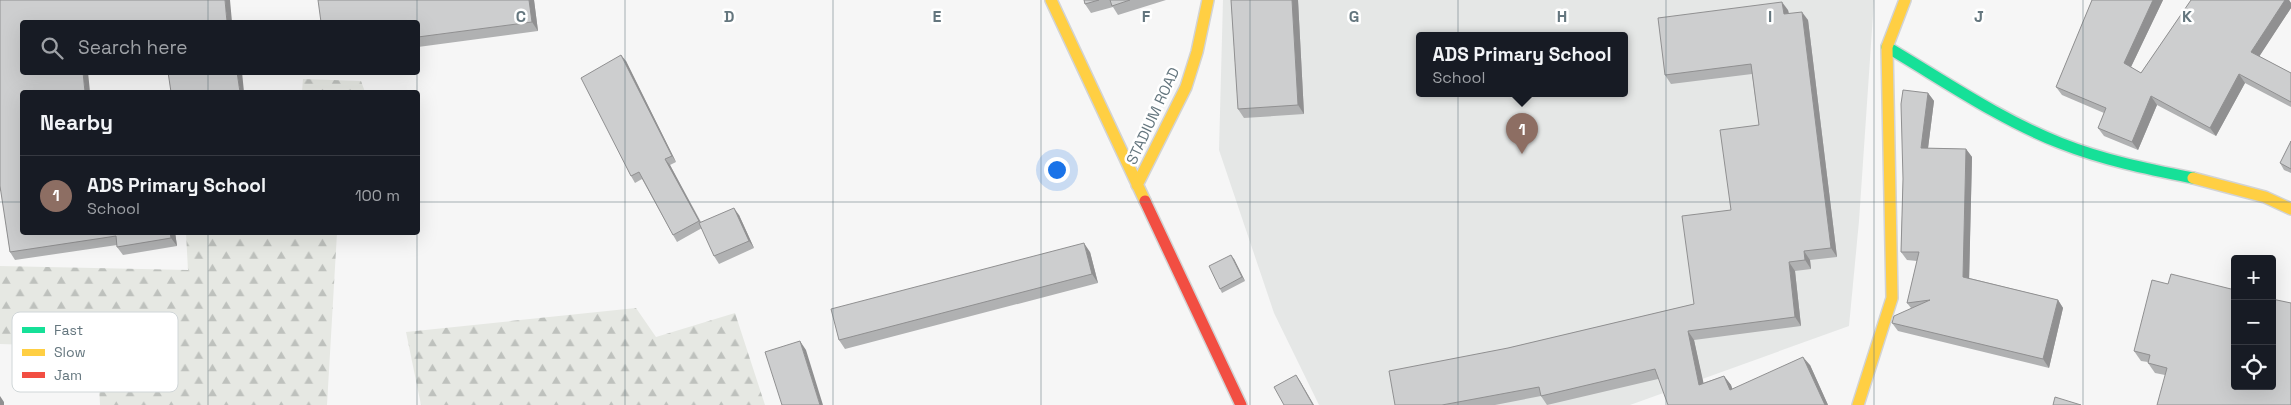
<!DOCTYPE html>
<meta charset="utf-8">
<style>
:root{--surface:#171b24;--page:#242831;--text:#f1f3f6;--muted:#9ea1a6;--line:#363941;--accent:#0b8043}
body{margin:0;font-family:"Space Grotesk",sans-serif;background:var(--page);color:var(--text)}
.controls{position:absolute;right:15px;bottom:15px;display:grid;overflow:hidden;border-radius:5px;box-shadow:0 5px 20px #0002}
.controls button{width:45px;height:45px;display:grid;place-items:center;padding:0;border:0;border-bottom:1px solid var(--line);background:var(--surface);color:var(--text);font:25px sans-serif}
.you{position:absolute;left:1056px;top:169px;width:18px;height:18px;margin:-12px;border:4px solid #fff;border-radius:50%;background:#1a73e8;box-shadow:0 0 0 8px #1a73e833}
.badge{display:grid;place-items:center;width:32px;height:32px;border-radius:50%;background:var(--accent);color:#fff;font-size:16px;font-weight:700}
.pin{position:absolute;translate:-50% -41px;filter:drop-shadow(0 1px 2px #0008)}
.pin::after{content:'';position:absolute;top:26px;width:18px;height:15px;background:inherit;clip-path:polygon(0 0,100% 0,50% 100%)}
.popup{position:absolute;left:1416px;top:32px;width:212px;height:65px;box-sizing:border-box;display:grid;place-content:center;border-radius:5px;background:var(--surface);filter:drop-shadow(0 1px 4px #0005);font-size:16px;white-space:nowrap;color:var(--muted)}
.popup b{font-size:19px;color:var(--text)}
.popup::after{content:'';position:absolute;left:50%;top:100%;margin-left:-10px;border:10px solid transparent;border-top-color:var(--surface)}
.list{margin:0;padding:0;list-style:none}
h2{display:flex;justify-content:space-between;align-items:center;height:65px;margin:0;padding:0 20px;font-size:21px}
h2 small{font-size:16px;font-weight:400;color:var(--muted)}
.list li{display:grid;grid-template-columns:32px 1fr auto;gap:15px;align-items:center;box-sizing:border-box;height:80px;padding:0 20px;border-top:1px solid var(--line)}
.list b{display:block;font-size:19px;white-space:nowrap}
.list p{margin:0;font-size:16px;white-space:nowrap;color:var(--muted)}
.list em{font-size:16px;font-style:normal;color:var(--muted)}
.icon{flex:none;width:28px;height:28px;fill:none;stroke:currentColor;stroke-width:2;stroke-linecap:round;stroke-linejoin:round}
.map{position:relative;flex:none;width:2291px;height:405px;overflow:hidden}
.search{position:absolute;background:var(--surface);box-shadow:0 5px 20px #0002;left:20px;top:20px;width:400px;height:55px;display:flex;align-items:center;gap:12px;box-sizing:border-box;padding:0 18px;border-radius:5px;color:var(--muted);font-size:19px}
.panel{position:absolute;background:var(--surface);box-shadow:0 5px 20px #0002;left:20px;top:90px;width:400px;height:145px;border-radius:5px}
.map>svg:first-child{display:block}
.built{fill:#e5e7e6;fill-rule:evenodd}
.forest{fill:url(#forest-firs)}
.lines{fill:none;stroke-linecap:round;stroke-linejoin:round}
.fast-casing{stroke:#d2d3d4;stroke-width:14}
.slow-casing{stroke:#d2d3d4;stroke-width:14}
.jam-casing{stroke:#d2d3d4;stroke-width:14}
.fast{stroke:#16e098;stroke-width:11}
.slow{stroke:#ffcf43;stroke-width:11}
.jam{stroke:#f24e42;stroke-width:11}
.wall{fill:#b0b1b2}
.shaded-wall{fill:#909091}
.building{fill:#cdcecf;stroke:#909091}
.grid{fill:none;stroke:#64767e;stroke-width:1;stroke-opacity:0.55}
.labels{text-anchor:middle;stroke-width:5;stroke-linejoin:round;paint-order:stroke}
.street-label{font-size:15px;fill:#64767e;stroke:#fff}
.key{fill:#fff;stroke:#d0d6d8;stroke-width:1}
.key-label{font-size:14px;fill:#64767e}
.grid-label{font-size:16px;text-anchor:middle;font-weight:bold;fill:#64767e;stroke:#fff;stroke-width:5;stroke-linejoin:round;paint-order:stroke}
</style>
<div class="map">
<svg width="2291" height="405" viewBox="0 0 2291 405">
<defs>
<pattern id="forest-firs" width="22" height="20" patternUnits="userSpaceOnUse" patternTransform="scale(1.25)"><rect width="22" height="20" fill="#e6e8e3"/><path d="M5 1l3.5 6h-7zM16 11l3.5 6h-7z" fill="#bec1bd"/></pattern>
</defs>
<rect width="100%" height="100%" fill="#f6f6f6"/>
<path class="built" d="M1223 0H1874L1859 221 1849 326 1630 405H1319L1274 313 1219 150ZM1420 35H1624V93H1420Z"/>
<path class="forest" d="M303 79 361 81 365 92H302Z
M186 233H337L327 405H100L97 347 0 344V266L188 270Z
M636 308 656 337 735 313 765 405H421L406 332Z"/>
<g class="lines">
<g class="fast-casing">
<path id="fast" d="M1887 47C1943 80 1999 119 2060 143 2103 160 2147 169 2193 178"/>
</g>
<g class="slow-casing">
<path id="slow" d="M1051 0 1145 201
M2193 178 2265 197 2291 209
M1137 185 1186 87 1197 52 1208 0
M1858 405 1892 298 1887 47 1905 0"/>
</g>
<g class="jam-casing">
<path id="jam" d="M1145 201 1241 405"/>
</g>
<use href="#fast" class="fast"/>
<use href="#slow" class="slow"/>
<use href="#jam" class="jam"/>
</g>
<path class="wall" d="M0 0 22 22V232H175L177 246 123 255 117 247V245L15 260 10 252 1 191H0Z
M318 0H534L538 31 418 47V22Z
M1084 0H1166L1118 15 1113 7 1091 13 1085 4Z
M1231 0H1298L1304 114 1244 118 1238 109Z
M2092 0H2163L2131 67 2141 73 2191 0H2289L2291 3V8L2259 56 2291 73V107L2245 83 2216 136 2157 105 2138 150 2104 136 2098 128 2104 113 2062 95 2056 87Z
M1788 10 1789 13 1808 20 1837 257 1810 260 1811 269 1795 271 1801 326 1694 340 1703 383 1724 376 1731 385 1732 389 1810 365 1828 405 1658 379 1547 405 1541 396 1495 405H1395L1508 348 1694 304 1731 210 1759 125 1752 74 1671 84 1665 75Z
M626 61 676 162 670 165 701 222 739 215 754 248 719 264 714 256 702 228 677 242 673 235 642 179 635 183 631 176Z
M1928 93 1934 101 1928 148 1966 149 1972 157 1969 278 2058 300 2063 308 2049 368 1898 331 1892 323 1911 308 1907 303 1917 261 1907 260 1901 252 1903 179Z
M2291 141V173L2284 170 2280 163Z
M1090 252 1098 283 845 349 839 340Z
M1234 259 1245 281 1222 293 1220 289Z
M2168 284 2291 303 2165 375 2155 373 2148 363V362L2141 361 2134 351Z"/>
<path class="shaded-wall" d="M225 0H230L232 22H227Z
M529 0H534L538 31 532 22Z
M1292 0H1298L1304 114 1298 105Z
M2153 0H2163L2129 71 2124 63Z
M2285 0H2289L2291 3V8L2257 60 2251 52Z
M1782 2 1788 10 1790 23 1784 14Z
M1802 12 1808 20 1837 257 1831 248Z
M621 55 626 61 676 162 672 156Z
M83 72H88L90 92H85Z
M237 72H242L244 92H240Z
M2239 74 2245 83 2216 136 2210 128Z
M1928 93 1934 101 1927 156 1921 148Z
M2151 96 2157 105 2138 150 2132 142Z
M1966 149 1972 157 1969 285 1963 277Z
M665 159 670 165 703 227 699 221Z
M734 208 739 215 754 248 749 241Z
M170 232H175L177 246 171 238Z
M1084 243 1090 252 1098 283 1092 274Z
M1804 251 1810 260 1811 269 1805 260Z
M1231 255 1234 259 1245 281 1242 277Z
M1789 262 1795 271 1801 326 1795 317Z
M2058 300 2063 308 2049 368 2043 359Z
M1688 331 1694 340 1706 394 1699 385Z
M800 341 806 350 823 405H820Z
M1803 357 1810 365 1828 405H1825Z
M1296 375 1300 381 1314 405H1313Z
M1724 376 1731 385 1736 399 1730 390Z
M0 396 4 402V405H0Z"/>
<path class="building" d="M0 0H225L227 22H22V72H83L85 92H22V232H170L171 238 117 247 116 236 10 252 0 186Z
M318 0H529L532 22 418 37V22H321Z
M1084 0H1099L1085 4Z
M1110 0H1130L1112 6Z
M1231 0H1292L1298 105 1238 109Z
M2092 0H2153L2124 63 2141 73 2191 0H2285L2251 52 2291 73V102L2239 74 2210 128 2151 96 2132 142 2098 128 2106 108 2056 87Z
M1782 2 1784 14 1802 12 1831 248 1804 251 1805 260 1789 262 1795 317 1688 331 1699 385 1724 376 1730 390 1803 357 1825 405H1668L1655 369 1541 396 1539 387 1442 405H1395L1389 371 1508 348 1694 304 1682 216 1731 210 1720 130 1759 125 1751 64 1665 75 1658 18Z
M621 55 672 156 665 159 699 221 673 235 639 172 631 176 581 78Z
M168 72H237L240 92H171Z
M1903 90 1928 93 1921 148 1966 149 1963 277 2058 300 2043 359 1892 323 1894 316 1930 300 1907 303 1919 252H1901L1903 179 1901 104Z
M2291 141V169L2280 163Z
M734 208 749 241 714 256 699 223Z
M1084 243 1092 274 839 340 831 309Z
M1231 255 1242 277 1220 289 1209 266Z
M2171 274 2235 290V386H2272V299L2291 303V405H2157L2167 368 2148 363 2150 355 2134 351 2152 280 2168 284Z
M800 341 820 405H782L765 352Z
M1296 375 1313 405H1284L1274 387Z
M2055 397 2081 405H2053Z"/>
<path class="grid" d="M208 0V22M417 0V22M625 0V405M833 0V405M1041 0V405M1250 0V405M1458 0V405M1666 0V405M1874 0V405M2083 0V405M208 72V92M417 72V92M0 202H22M418 202H2291M208 232V405M417 232V405"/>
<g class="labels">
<g class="street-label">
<text transform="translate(1153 116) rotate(-65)" y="5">STADIUM ROAD</text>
</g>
</g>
<rect x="12" y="312" width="166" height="80" rx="8" class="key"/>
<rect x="22" y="327" width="23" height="6" fill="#16e098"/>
<rect x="22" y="349" width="23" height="7" fill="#ffcf43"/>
<rect x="22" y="372" width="23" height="6" fill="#f24e42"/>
<g class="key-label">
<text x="54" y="335">Fast</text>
<text x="54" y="357">Slow</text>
<text x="54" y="380">Jam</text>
</g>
<g class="grid-label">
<text x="521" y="22">C</text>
<text x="729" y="22">D</text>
<text x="937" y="22">E</text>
<text x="1146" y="22">F</text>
<text x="1354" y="22">G</text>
<text x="1562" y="22">H</text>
<text x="1770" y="22">I</text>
<text x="1979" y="22">J</text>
<text x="2187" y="22">K</text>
</g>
</svg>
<div class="controls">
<button>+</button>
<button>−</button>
<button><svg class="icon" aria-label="locate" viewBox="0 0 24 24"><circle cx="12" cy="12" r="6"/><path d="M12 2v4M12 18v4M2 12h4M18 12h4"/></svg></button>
</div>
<div class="you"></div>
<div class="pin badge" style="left:1522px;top:154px;background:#8d6e63">1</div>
<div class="popup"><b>ADS Primary School</b>School</div>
<div class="search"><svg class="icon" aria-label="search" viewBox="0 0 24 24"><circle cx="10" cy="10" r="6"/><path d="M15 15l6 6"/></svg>Search here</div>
<section class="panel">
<h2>Nearby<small></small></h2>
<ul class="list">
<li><span class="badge" style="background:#8d6e63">1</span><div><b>ADS Primary School</b><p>School</p></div><em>100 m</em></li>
</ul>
</section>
</div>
